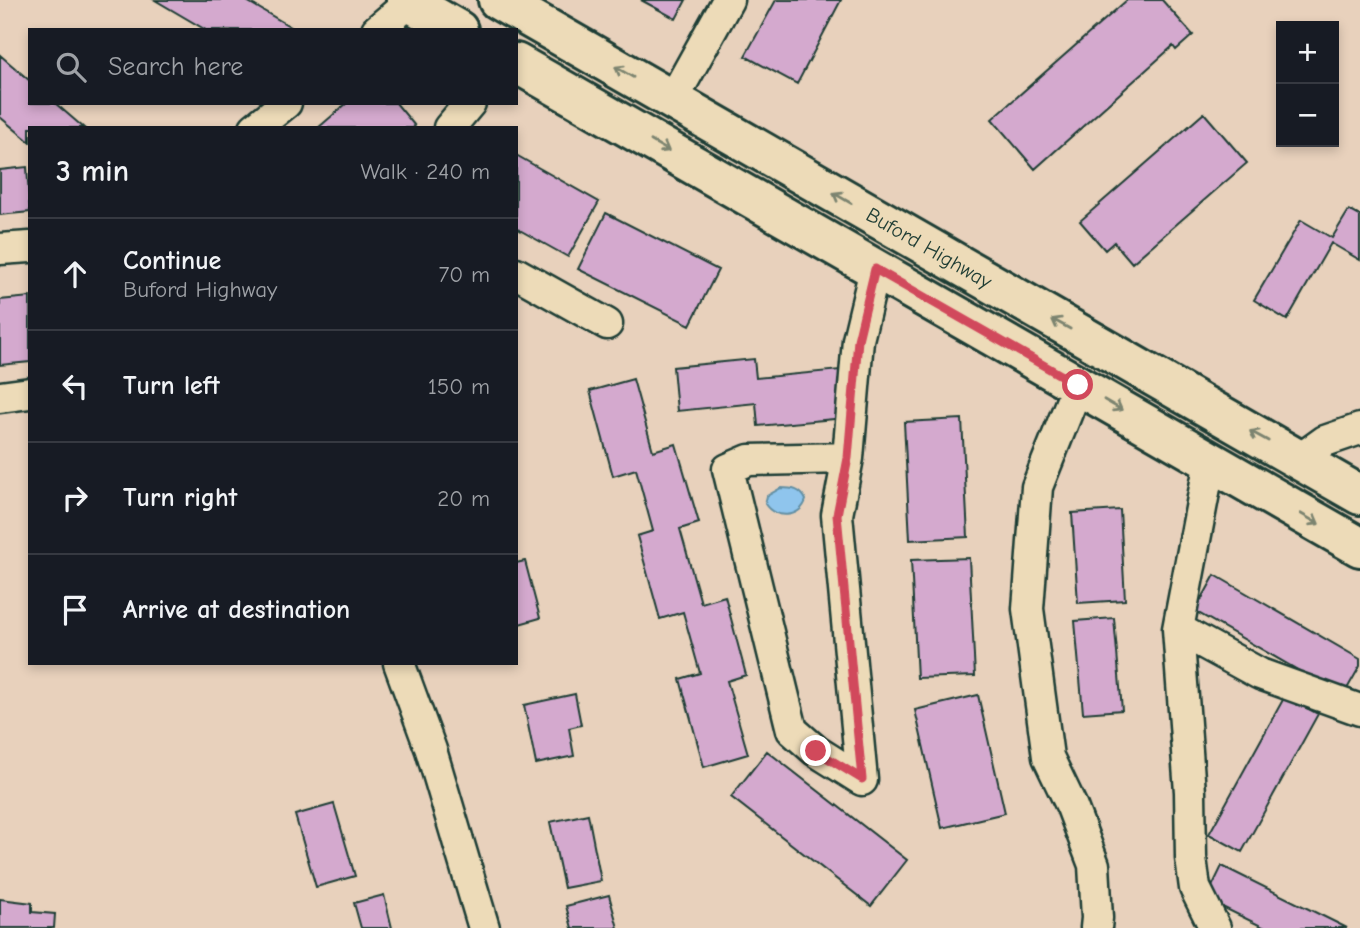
<!DOCTYPE html>
<meta charset="utf-8">
<style>
:root{--surface:#171b24;--page:#242831;--text:#f1f3f6;--muted:#9ea1a6;--line:#363941}
body{margin:0;font-family:"Comic Neue",sans-serif;background:var(--page);color:var(--text)}
.controls{position:absolute;right:21px;top:21px;display:grid;overflow:hidden;border-radius:0px;box-shadow:0 4px 10px #0003}
.controls button{width:63px;height:63px;display:grid;place-items:center;padding:0;border:0;border-bottom:2px solid var(--line);background:var(--surface);color:var(--text);font:35px sans-serif}
.stop{position:absolute;width:21px;height:21px;margin:-16px;border:5px solid #d1495b;border-radius:50%;background:#fff}
.stop.end{background:#d1495b;border-color:#fff;box-shadow:0 2px 7px #0008}
.list{margin:0;padding:0;list-style:none}
h2{display:flex;justify-content:space-between;align-items:center;height:91px;margin:0;padding:0 28px;font-size:30px}
h2 small{font-size:23px;font-weight:400;color:var(--muted)}
.list li{display:grid;grid-template-columns:46px 1fr auto;gap:21px;align-items:center;box-sizing:border-box;height:112px;padding:0 28px;border-top:2px solid var(--line)}
.list b{display:block;font-size:26px;white-space:nowrap}
.list p{margin:0;font-size:23px;white-space:nowrap;color:var(--muted)}
.list em{font-size:23px;font-style:normal;color:var(--muted)}
.icon{flex:none;width:38px;height:38px;fill:none;stroke:currentColor;stroke-width:2;stroke-linecap:round;stroke-linejoin:round}
.map{position:relative;flex:none;width:1360px;height:928px;overflow:hidden}
.search{position:absolute;background:var(--surface);box-shadow:0 4px 10px #0003;left:28px;top:28px;width:490px;height:77px;display:flex;align-items:center;gap:18px;box-sizing:border-box;padding:0 24px;border-radius:0px;color:var(--muted);font-size:26px}
.panel{position:absolute;background:var(--surface);box-shadow:0 4px 10px #0003;left:28px;top:126px;width:490px;height:539px;border-radius:0px}
.map>svg:first-child{display:block}
.water{fill:#8fc5ed;stroke:#628fa3;stroke-width:2}
.building{fill:#d4a9ce;stroke:#1f3d34;stroke-width:2}
.lines{fill:none;stroke-linecap:round;stroke-linejoin:round}
.minor-casing{stroke:#1f3d34;stroke-width:35}
.major-casing{stroke:#1f3d34;stroke-width:44}
.minor{stroke:#eddbb8;stroke-width:30}
.major{stroke:#eddbb8;stroke-width:38}
.oneway{stroke:#7c846f}
.route{stroke:#d1495b;stroke-width:9}
.labels{text-anchor:middle;stroke-width:5;stroke-linejoin:round;paint-order:stroke}
.street-label{font-size:21px;fill:#1f3d34;stroke:#eddbb8}
</style>
<div class="map">
<svg width="1360" height="928" viewBox="0 0 1360 928">
<rect width="100%" height="100%" fill="#e8d1bc"/>
<filter id="ink" filterUnits="userSpaceOnUse"><feTurbulence type="fractalNoise" baseFrequency=".0143" numOctaves="2"/><feDisplacementMap in="SourceGraphic" scale="14" xChannelSelector="R" yChannelSelector="G"/><feConvolveMatrix kernelMatrix="1 2 1 2 8 2 1 2 1" color-interpolation-filters="sRGB"/></filter>
<g filter="url(#ink)">
<path class="water" d="M781 488C792 488 801 489 806 500 801 518 775 520 765 504L767 496Z"/>
<path class="building" d="M155 0H245L296 30H206Z
M641 0H686L676 19Z
M776 0H841L797 84 745 56Z
M1127 0H1162L1193 35 1176 50 1173 46 1035 169 992 119Z
M0 55 30 81V103H55L84 128H30V142L0 117Z
M347 103H396L415 126 413 128H318Z
M1204 113 1247 163 1132 263 1114 242 1105 250 1080 221Z
M516 155 599 202 568 257 516 228Z
M27 167 30 212 0 215V170Z
M1349 210 1360 216V260L1331 243 1287 320 1254 300 1301 220 1332 238Z
M606 213 718 270 690 325 578 269Z
M30 297V362L0 365V300Z
M754 359 756 378 840 370 845 418 758 426 756 403 677 411 673 367Z
M633 379 653 451 676 444 699 523 680 529 701 603 725 596 746 675 727 681 748 754 704 767 680 679 700 673 683 612 660 619 637 536 653 531 636 469 613 476 590 391Z
M962 419 968 537 910 540 904 422Z
M1120 510 1125 600 1078 603 1072 513Z
M969 558 975 676 917 678 911 560Z
M525 561 540 618 516 625V563Z
M1215 575 1360 659V666L1343 696 1195 611Z
M1114 618 1122 710 1083 713 1075 621Z
M575 694 581 725 569 728 574 756 536 764 524 705Z
M978 695 1005 813 942 828 915 710Z
M1285 696 1318 714 1242 852 1209 834Z
M767 751 907 860 871 906 731 797Z
M334 804 355 876 316 887 295 815Z
M588 814 601 881 564 888 550 822Z
M1222 866 1347 928H1265L1206 899Z
M384 895 392 928H361L354 903Z
M609 895 618 928H572L566 906Z
M0 899 32 903V912L55 914 54 928H0Z"/>
<g class="lines">
<g class="minor-casing">
<path id="minor" d="M377 30 410 2
M673 99 728 0
M255 128 286 103
M449 128 470 103
M0 249 30 247
M516 273 607 324
M1078 385 1037 487 1028 609 1048 757 1072 807 1094 865 1097 918 1096 928
M0 397 30 393
M848 458 749 460 728 469 792 730 816 751 862 780 837 515 848 458 858 340 875 269
M1300 459 1325 441 1360 429
M1210 461 1178 629 1190 792 1191 858 1195 888 1215 928
M1178 629 1260 674 1360 710
M399 663 431 750 484 928"/>
</g>
<g class="major-casing">
<path id="major" d="M406 0 458 30
M498 0 1360 495
M516 63 1360 547"/>
</g>
<use href="#minor" class="minor"/>
<use href="#major" class="major"/>
</g>
<defs><path id="oneway-shaft" d="M-6 0H5M1.5-3L5.5 0L1.5 3" fill="none" stroke-width="1.6" stroke-linecap="round" stroke-linejoin="round" transform="scale(1.75)"/></defs>
<g class="oneway">
<use href="#oneway-shaft" transform="translate(624 72) rotate(-150)"/>
<use href="#oneway-shaft" transform="translate(660 146) rotate(30)"/>
<use href="#oneway-shaft" transform="translate(842 198) rotate(-150)"/>
<use href="#oneway-shaft" transform="translate(1061 324) rotate(-151)"/>
<use href="#oneway-shaft" transform="translate(1113 405) rotate(30)"/>
<use href="#oneway-shaft" transform="translate(1259 436) rotate(-151)"/>
<use href="#oneway-shaft" transform="translate(1310 519) rotate(30)"/>
</g>
</g>
<g class="lines" filter="url(#ink)">
<path class="route" d="M816 751 862 779 837 515 848 458 858 340 875 269 1078 385"/>
</g>
<g class="labels">
<g class="street-label">
<text transform="translate(929 248) rotate(30)" y="7">Buford Highway</text>
</g>
</g>
</svg>
<div class="controls">
<button>+</button>
<button>−</button>
</div>
<div class="stop" style="left:1078px;top:385px"></div>
<div class="stop end" style="left:816px;top:751px"></div>
<div class="search"><svg class="icon" aria-label="search" viewBox="0 0 24 24"><circle cx="10" cy="10" r="6"/><path d="M15 15l6 6"/></svg>Search here</div>
<section class="panel">
<h2>3 min<small>Walk · 240 m</small></h2>
<ul class="list">
<li><svg class="icon" aria-label="ahead" viewBox="0 0 24 24"><path d="M12 20V5M6 11l6-6 6 6"/></svg><div><b>Continue</b><p>Buford Highway</p></div><em>70 m</em></li>
<li><svg class="icon" aria-label="left" viewBox="0 0 24 24"><path d="M17 20v-9H6M10 6l-5 5 5 5"/></svg><div><b>Turn left</b></div><em>150 m</em></li>
<li><svg class="icon" aria-label="right" viewBox="0 0 24 24"><path d="M7 20v-9h11M14 6l5 5-5 5"/></svg><div><b>Turn right</b></div><em>20 m</em></li>
<li><svg class="icon" aria-label="arrive" viewBox="0 0 24 24"><path d="M6 21V4h12l-3 4 3 4H6"/></svg><div><b>Arrive at destination</b></div></li>
</ul>
</section>
</div>
